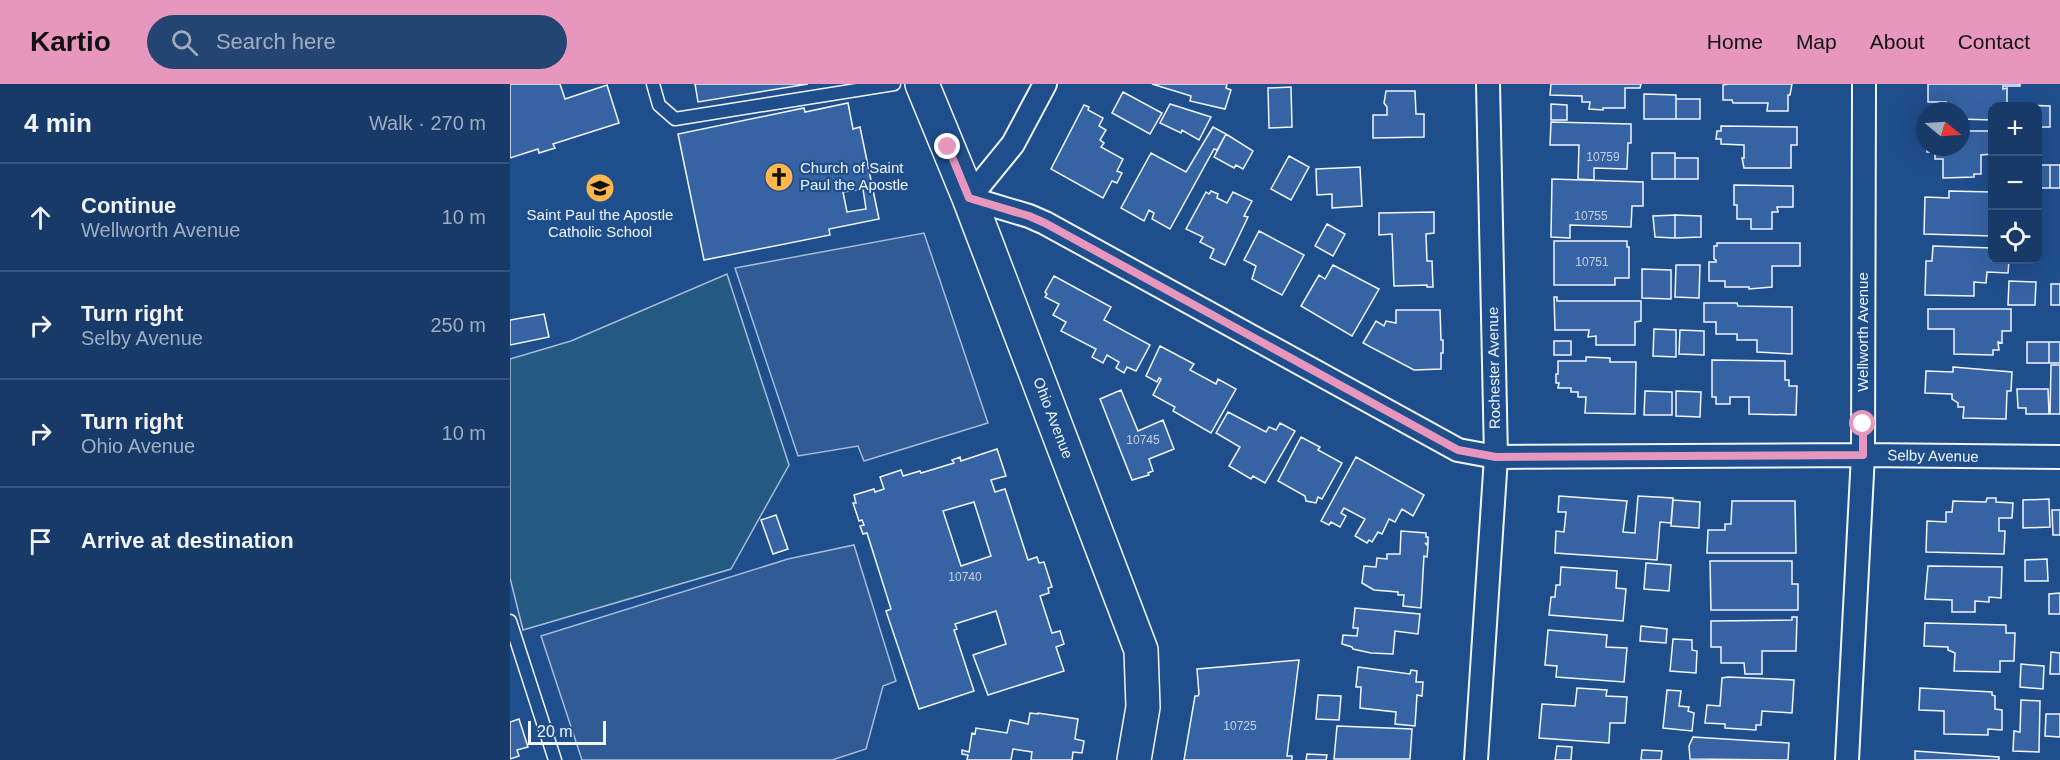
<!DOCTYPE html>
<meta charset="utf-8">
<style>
:root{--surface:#173a69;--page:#244571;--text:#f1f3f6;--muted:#9eadc0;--line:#36547d;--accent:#e797bd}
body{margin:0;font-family:Arial,sans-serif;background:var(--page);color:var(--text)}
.controls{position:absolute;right:18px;top:18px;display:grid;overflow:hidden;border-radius:12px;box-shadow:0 6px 24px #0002}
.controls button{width:54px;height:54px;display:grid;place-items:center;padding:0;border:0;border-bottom:2px solid var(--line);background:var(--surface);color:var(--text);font:30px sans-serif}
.compass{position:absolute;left:1406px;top:18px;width:54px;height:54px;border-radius:50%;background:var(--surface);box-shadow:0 6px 24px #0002;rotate:108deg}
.scale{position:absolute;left:18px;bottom:15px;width:78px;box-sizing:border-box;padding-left:6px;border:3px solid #f2f6ff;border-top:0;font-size:16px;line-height:21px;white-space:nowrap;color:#f2f6ff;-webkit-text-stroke:4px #1f4e8c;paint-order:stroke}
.stop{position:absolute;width:18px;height:18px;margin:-14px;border:4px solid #e797bd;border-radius:50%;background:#fff}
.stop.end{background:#e797bd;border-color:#fff;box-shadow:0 2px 6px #0008}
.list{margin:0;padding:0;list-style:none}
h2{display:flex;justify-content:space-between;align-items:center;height:78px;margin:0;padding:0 24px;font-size:26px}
h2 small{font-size:20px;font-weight:400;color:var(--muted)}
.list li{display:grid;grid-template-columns:39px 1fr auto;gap:18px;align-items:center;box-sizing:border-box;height:108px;padding:0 24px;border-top:2px solid var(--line)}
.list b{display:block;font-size:22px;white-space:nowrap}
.list p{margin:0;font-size:20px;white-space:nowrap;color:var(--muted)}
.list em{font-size:20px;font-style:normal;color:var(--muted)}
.icon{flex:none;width:33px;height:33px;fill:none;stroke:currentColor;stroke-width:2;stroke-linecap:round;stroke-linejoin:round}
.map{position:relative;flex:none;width:1550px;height:676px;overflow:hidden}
header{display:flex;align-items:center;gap:36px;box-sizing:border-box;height:84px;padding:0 30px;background:var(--accent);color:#111}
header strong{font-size:28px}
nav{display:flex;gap:33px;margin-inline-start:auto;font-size:21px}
.search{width:420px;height:54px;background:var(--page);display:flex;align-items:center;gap:15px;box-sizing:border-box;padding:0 21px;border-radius:33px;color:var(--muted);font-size:22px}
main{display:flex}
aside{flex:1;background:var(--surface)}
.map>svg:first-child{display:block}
.green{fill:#245a82;stroke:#a8bbd7;stroke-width:1.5}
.parking{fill:#305b95;stroke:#a8bbd7;stroke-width:1.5}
.building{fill:#3563a3;stroke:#f2f6ff;stroke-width:1.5;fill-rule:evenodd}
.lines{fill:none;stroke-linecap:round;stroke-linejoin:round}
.lane-casing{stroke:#f2f6ff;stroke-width:15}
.street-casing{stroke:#f2f6ff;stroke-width:26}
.secondary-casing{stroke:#f2f6ff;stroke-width:36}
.lane{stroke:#1f4e8c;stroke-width:12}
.street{stroke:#1f4e8c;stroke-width:22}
.secondary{stroke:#1f4e8c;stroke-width:33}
.route{stroke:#e797bd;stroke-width:8}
.labels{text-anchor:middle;stroke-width:4.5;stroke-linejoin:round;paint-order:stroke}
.number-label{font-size:12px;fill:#c3d1e8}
.poi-label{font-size:15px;fill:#f2f6ff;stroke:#1f4e8c;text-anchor:start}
.street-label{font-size:15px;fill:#f2f6ff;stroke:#1f4e8c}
</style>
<header>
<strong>Kartio</strong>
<div class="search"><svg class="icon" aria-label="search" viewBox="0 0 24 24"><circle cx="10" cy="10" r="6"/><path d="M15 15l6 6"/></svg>Search here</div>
<nav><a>Home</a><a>Map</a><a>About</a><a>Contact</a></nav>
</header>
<main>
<aside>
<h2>4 min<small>Walk · 270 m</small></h2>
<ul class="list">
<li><svg class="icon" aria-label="ahead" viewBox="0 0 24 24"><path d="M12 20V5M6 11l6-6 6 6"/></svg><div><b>Continue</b><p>Wellworth Avenue</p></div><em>10 m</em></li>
<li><svg class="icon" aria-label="right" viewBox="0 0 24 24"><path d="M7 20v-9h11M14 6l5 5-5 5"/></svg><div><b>Turn right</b><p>Selby Avenue</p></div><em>250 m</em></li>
<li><svg class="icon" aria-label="right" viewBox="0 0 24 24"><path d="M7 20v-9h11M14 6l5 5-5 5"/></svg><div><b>Turn right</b><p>Ohio Avenue</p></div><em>10 m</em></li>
<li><svg class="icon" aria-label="arrive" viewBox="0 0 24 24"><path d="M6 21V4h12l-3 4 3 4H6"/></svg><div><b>Arrive at destination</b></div></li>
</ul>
</aside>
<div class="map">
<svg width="1550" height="676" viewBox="0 0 1550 676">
<rect width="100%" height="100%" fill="#1f4e8c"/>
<path class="green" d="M217 190 279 381 221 485 13 546 0 494V275L61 257Z"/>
<path class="parking" d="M414 149 478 339 354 377 348 362 288 372 225 184Z
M344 461 386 597 373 602 356 665 322 676H72L31 552 278 475Z"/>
<path class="building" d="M0 0H50L55 15 97 1 109 39 43 60 45 64 29 69 28 65 0 74Z
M185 0H298L188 18Z
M642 0H717L716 4 721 6 715 25 680 17 681 12Z
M1041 0H1131L1130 4H1115V24H1093V26L1079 25 1080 18H1072V12L1040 11Z
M1218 0H1282L1280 11H1278V27H1257L1258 19H1223L1222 16H1213V1Z
M1418 0H1510V2H1493V5L1497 4V22H1482V36L1451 35V27H1442V23L1436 18H1418Z
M781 3 782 43 759 44 758 4Z
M876 7H905L906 30H914V53L863 54V31H877V23L874 19Z
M613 8 652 29 640 50 602 29Z
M1134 10 1166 11V35H1134Z
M1166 15H1190V35H1166Z
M338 19 343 45 350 43 369 135 319 145 320 151 194 176 168 50 294 24 295 28Z
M660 20 701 33 689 56 672 46 671 49 650 39Z
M1041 20 1057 21V36H1041Z
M574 21 579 23 578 26 593 34 589 42 596 46 590 56 594 59 591 63 613 75 607 87 612 89 607 99 602 97 593 114 541 85Z
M1516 21 1540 22V43H1528V22Z
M1041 38 1121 40V59H1118L1117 85 1084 84V96L1068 95 1069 61H1040Z
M1211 42 1287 43V61H1281V84H1234L1232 74H1234V61L1211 60V55H1206L1207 47H1211Z
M703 43 716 50 707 66 704 65 660 145 642 135 644 129 639 126 634 137 611 124 641 69 676 88Z
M1451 47H1482V70L1471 71V90H1464V93L1433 94V75H1425V68H1417V63H1451Z
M716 50 743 67 733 85 726 81 724 84 704 73Z
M1142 69H1165V95H1142Z
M779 72 799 83 781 116 761 105Z
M1165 74H1188V95H1165Z
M1528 81H1540V104H1528Z
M1540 81H1550V104H1540Z
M850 83 852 122 822 124V110L807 111 806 85Z
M1042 95 1133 98V122H1122L1121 143 1060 141V154L1041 153Z
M1224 101 1283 102V123H1267L1268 128H1262V145H1241V135H1227V121H1224Z
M353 105 356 125 337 128 333 108Z
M701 107 708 110 707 114 717 119 723 108 742 117 734 132 738 133 715 181 700 174 704 165 690 158 693 153 676 145 696 108 699 110Z
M1439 107 1482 108V152L1414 150 1415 113 1439 114Z
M924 128V149L916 150 917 177H922L923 203H917V201L884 202 882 150 869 151V129Z
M1165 131 1191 132V153L1165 154Z
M1165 131V154L1145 153 1143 132Z
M817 140 835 150 823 172 805 162Z
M749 147 794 171 772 211 742 195 746 182 734 176Z
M1044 157H1117V163H1119V194H1105V201H1044Z
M1207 159H1290V182H1262V203L1239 205V203H1215V197H1199V178H1206V176L1204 175V162H1207Z
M1423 162 1482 164V176H1499L1498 189 1477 188 1476 199 1464 198V212L1415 211 1416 177H1422Z
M823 181 869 205 842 252 791 222 809 191 815 195Z
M1166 181H1190L1189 214 1165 213Z
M1132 185 1161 186V215L1132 214Z
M544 192 601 223 594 236 640 261 626 287 617 283 614 289 606 284 609 278 597 271 593 279 582 273 586 265 551 247 556 238 543 231 549 220 535 213 537 210 535 208Z
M1499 197 1526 198 1525 221H1498Z
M1541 200H1550V221H1541Z
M1044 213H1047V217H1131V237L1125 238V261H1086V252L1078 253 1079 246H1045Z
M1194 219H1227L1228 222 1282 223V270L1247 268V256H1227V250H1206V238H1194Z
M1418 225H1501V247H1492V259L1488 258 1489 266H1483V271L1444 270V245H1418Z
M886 226H930L931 256H933V269H931V285L904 286 853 259 866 237 874 242 876 237 886 239Z
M34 230 39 253 0 261V236Z
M1144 245 1166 246V273L1143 272Z
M1170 246 1194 247V271L1169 270Z
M1044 257H1061V271H1044Z
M1517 258H1539V279H1517Z
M1539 258H1550V279H1539Z
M650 262 684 280 680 286 706 300 708 295 726 305 701 349 663 327 665 323 643 311 651 295 649 294 647 298 636 292Z
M1076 273 1100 274V278H1126L1125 330 1075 329 1076 313H1068V308H1061V304H1048L1049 299H1046V290H1048V277H1076Z
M1202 276 1275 277V296H1279V302H1287L1286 331 1239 330V313H1220V320H1206V313H1202Z
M1541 281H1550V330H1540Z
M1443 283 1502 288 1501 307H1497L1496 335 1453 334 1454 323H1448V319L1442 315V310L1415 309 1416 287 1443 288Z
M1507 305H1538L1539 330H1516V324H1508Z
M611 306 628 347 653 336 664 365 639 375 643 387 638 389 639 391 622 396 590 315Z
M1135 307 1162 308V331H1134Z
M1166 307 1191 308 1190 333 1166 332Z
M718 328 756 348 759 343 766 346 770 339 785 347 755 399 743 392 741 395 719 382 730 363 706 349Z
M791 353 810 363 808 366 832 379 812 415 808 413 806 419 796 417 795 412 768 397Z
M487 365 496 392 481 396 485 408 495 405 518 476 527 473 529 479 534 478 542 503 538 504 539 509 530 512 542 549 550 547 554 560 546 563 554 587 478 611 463 571 496 560 486 527 445 540 447 545 444 546 464 607 409 625 376 527 381 525 357 449 353 450 350 442 354 441 352 436 349 437 343 419H346L344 411 364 405 365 408 374 405 370 393 391 386 393 392 410 387 411 389 444 379 442 376 450 373 451 377ZM464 418 481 472 451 482 433 427Z
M846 373 914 411 903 432 892 425 885 438 879 435 872 450 868 448 862 458 859 456 857 459 845 452 855 435 834 424 831 429 836 432 830 443 821 438 819 441 811 437Z
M1049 412 1117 417 1113 448 1125 449 1128 412 1163 414 1161 439 1150 438 1147 476 1045 469 1046 447 1054 448 1056 428H1048Z
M1477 414H1486V418L1503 419 1502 434H1489V447H1495L1494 470 1416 468 1417 437 1436 438V428H1442L1443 417 1476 418Z
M1539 415 1540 443 1513 444V416Z
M1163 416 1190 418 1189 444 1161 442Z
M1222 417H1285L1286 469H1197L1198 446H1215V440H1221Z
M1542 426H1550V451H1543Z
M266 431 278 465 263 470 251 436Z
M891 447 916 449V453H918V460L915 459 918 462 917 473 914 472 911 524 893 522 894 511H888V508L864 506 852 499 854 482 866 483 867 474 877 475V470H890Z
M1537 475 1538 497H1515V476Z
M1200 477H1282V500H1288V526H1201Z
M1136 479 1161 481 1159 507 1134 505Z
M1418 482 1492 483 1491 514 1479 513V518L1465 517V528H1442V516L1415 515Z
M1051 483 1107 487 1106 504 1116 505 1113 537 1039 531 1041 513H1045L1046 501H1050Z
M1550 509V530H1539V510Z
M845 524 910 530 908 550 885 547 883 570 861 569 843 565 842 563 832 560 833 551 847 552 848 544H843Z
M1282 533H1287L1286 567H1252V590H1235L1234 579H1211V563H1201V537L1282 536Z
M1415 539 1496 541V549H1505L1504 577H1490V588L1444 587 1445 569 1438 566V563L1414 562Z
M1131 542 1157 545 1156 559 1130 557Z
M1038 546 1097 551 1096 563 1117 564 1114 598 1046 593 1047 582 1035 581Z
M1163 555 1182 556V566L1187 567 1186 589 1160 587Z
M1541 568 1550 569V590H1540Z
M789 576 777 672H782V676H674L685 612H688L689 610 687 585Z
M1511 580 1534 582 1533 605 1510 603Z
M848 583 900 590 901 586 907 587 906 598H913L912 612 907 611 905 642 885 640 886 628 850 624 851 603H846Z
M1218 593 1284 596 1282 629 1252 627 1251 641H1246V646L1215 644V640L1195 639 1197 621 1210 622 1212 594Z
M1067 604 1097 606 1096 612 1117 613 1115 639H1100L1099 659 1029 654 1032 620 1065 622Z
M1410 604 1482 608V611L1485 612V625L1492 626V646L1478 645V651L1434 650V627L1409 626Z
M1157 606 1171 607 1169 622 1179 623 1178 627 1184 629 1182 647 1153 644Z
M808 611 831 612 829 636 806 635Z
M1511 616 1530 617 1529 668 1503 667 1504 647 1510 648Z
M520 629 528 630V629L568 635 565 655 574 657 572 669 563 668 562 676H521L522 668 503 665 501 676H457L458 671 452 670V666L459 668 462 649 465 650 466 644 497 649 500 636 518 640Z
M1536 630H1550V653L1535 652Z
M9 635 18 663 7 666 9 672 0 675V638Z
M827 642 902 645 900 675H824Z
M1183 653 1279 659 1278 676 1180 675 1179 662Z
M1047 662 1062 663 1061 676H1045Z
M1132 666 1152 667 1151 676H1131Z
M1405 667 1489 673V676H1405Z
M797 670 817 671 816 676H796Z"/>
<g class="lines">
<g class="lane-casing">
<path id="lane" d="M143 0 149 21 165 35 384 0
M0 537 45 676"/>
</g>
<g class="street-casing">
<path id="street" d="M535 0 503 60 459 114 519 132 535 139 948 366 986 373 1353 371 1550 373
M966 676 986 373 978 0
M1337 676 1353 371 1354 0"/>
</g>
<g class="secondary-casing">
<path id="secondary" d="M412 0 459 114 631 566 633 623 624 676"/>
</g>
<use href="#lane" class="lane"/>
<use href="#street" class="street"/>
<use href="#secondary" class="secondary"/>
</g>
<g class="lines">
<path class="route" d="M438 63 459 114 519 132 535 139 948 366 986 373 1353 371V340"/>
</g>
<defs>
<g id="church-disc" transform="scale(1.5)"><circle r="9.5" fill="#ffb74d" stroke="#1f4e8c"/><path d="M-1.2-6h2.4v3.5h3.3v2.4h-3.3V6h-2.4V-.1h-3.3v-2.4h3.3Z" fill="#111"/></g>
<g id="school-disc" transform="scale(1.5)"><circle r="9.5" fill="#ffb74d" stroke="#1f4e8c"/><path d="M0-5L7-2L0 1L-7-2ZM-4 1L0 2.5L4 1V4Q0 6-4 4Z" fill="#111"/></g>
</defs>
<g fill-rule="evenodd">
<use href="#church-disc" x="269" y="93"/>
<use href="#school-disc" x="90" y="104"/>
</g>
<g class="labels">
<g class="number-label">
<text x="1093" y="77">10759</text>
<text x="1081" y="136">10755</text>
<text x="1082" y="182">10751</text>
<text x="633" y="360">10745</text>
<text x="455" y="497">10740</text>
<text x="730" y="646">10725</text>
</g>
<g class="poi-label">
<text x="290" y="89">Church of Saint<tspan x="290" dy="17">Paul the Apostle</tspan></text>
<text x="90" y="136" text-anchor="middle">Saint Paul the Apostle<tspan x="90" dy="17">Catholic School</tspan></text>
</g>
<g class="street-label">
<text transform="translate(1353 248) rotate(-90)" y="5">Wellworth Avenue</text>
<text transform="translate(984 284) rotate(-91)" y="5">Rochester Avenue</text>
<text transform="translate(543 334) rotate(69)" y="5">Ohio Avenue</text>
<text transform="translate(1423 372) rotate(1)" y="5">Selby Avenue</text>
</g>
</g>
</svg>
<div class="controls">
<button>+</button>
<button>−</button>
<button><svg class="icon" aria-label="locate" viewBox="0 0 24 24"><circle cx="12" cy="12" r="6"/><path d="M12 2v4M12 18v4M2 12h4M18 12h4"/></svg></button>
</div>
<svg class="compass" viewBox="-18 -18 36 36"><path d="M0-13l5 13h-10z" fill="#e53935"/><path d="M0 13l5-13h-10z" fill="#9eadc0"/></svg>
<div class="scale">20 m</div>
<div class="stop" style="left:1353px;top:340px"></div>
<div class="stop end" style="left:438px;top:63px"></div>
</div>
</main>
